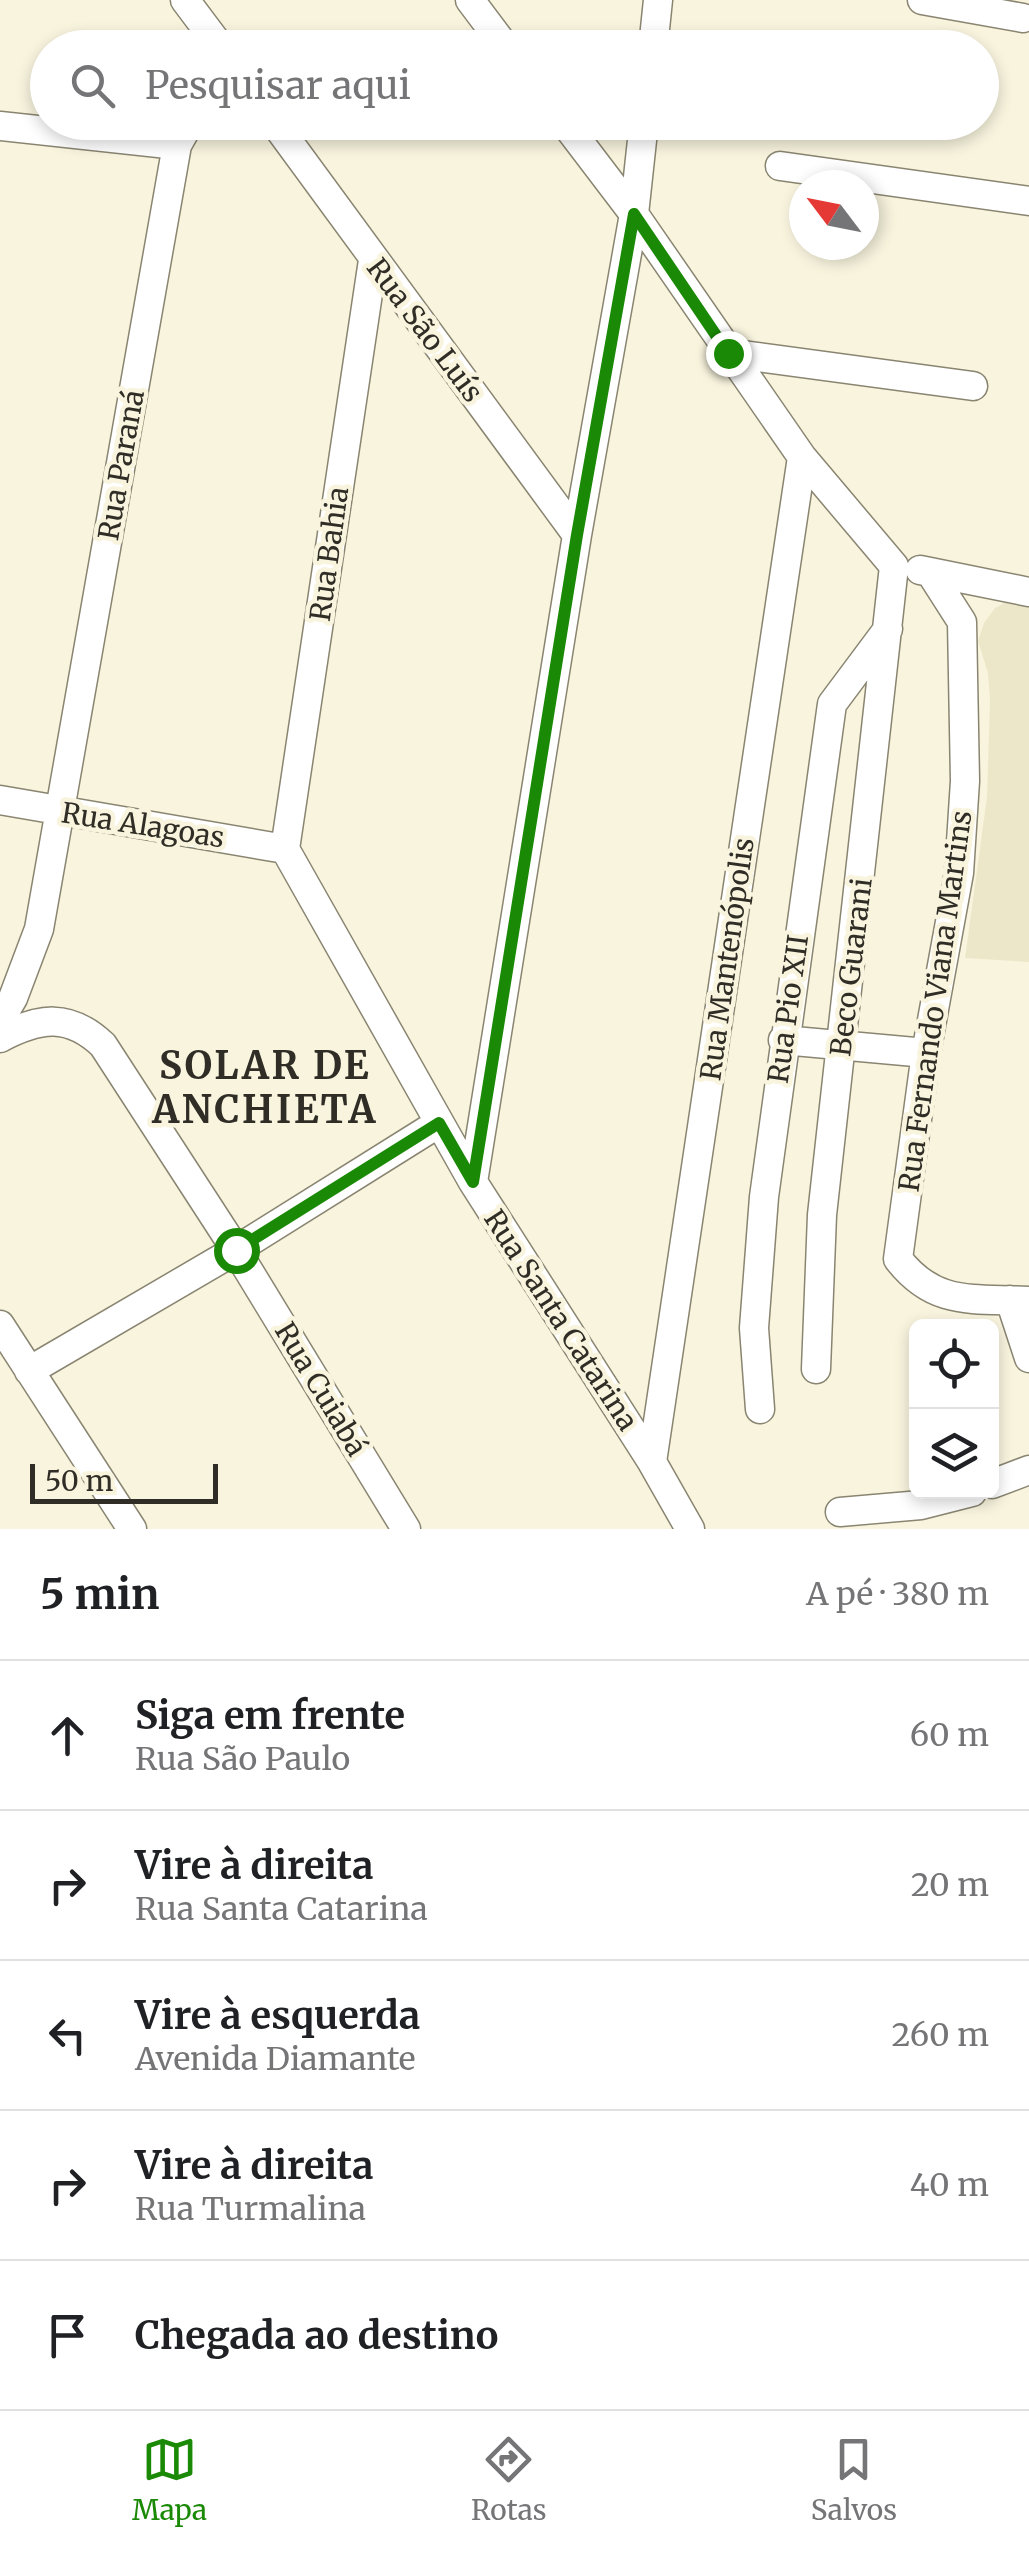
<!DOCTYPE html>
<html lang="pt">
<meta charset="utf-8">
<style>
:root{--surface:#fff;--page:#f6f6f6;--text:#202124;--muted:#757577;--line:#e0e0e0;--accent:#1a8905}
body{margin:0;font-family:Merriweather,serif;background:var(--page);color:var(--text)}
.controls{position:absolute;right:30px;bottom:30px;display:grid;overflow:hidden;border-radius:15px;box-shadow:0 5px 15px #0003}
.controls button{width:90px;height:90px;display:grid;place-items:center;padding:0;border:0;border-bottom:2px solid var(--line);background:var(--surface);color:var(--text);font:50px sans-serif}
.compass{position:absolute;left:789px;top:170px;width:90px;height:90px;border-radius:50%;background:var(--surface);box-shadow:0 5px 15px #0003;rotate:302deg}
.scale{position:absolute;left:30px;bottom:25px;width:188px;box-sizing:border-box;padding-left:10px;border:5px solid #2f2d25;border-top:0;font-size:28px;line-height:35px;white-space:nowrap;color:#2f2d25;-webkit-text-stroke:8px #f8f4de;paint-order:stroke}
.stop{position:absolute;width:30px;height:30px;margin:-22px;border:8px solid #1a8905;border-radius:50%;background:#fff}
.stop.end{background:#1a8905;border-color:#fff;box-shadow:0 2px 10px #0008}
.list{margin:0;padding:0;list-style:none}
h2{display:flex;justify-content:space-between;align-items:center;height:130px;margin:0;padding:0 40px;font-size:42px}
h2 small{font-size:32px;font-weight:400;color:var(--muted)}
.list li{display:grid;grid-template-columns:65px 1fr auto;gap:30px;align-items:center;box-sizing:border-box;height:150px;padding:0 40px;border-top:2px solid var(--line)}
.list b{display:block;font-size:38px;white-space:nowrap}
.list p{margin:0;font-size:32px;white-space:nowrap;color:var(--muted)}
.list em{font-size:32px;font-style:normal;color:var(--muted)}
.icon{flex:none;width:55px;height:55px;fill:none;stroke:currentColor;stroke-width:2;stroke-linecap:round;stroke-linejoin:round}
.map{position:relative;flex:none;width:1029px;height:1529px;overflow:hidden}
.search{position:absolute;background:var(--surface);box-shadow:0 5px 15px #0003;left:30px;right:30px;top:30px;height:110px;display:flex;align-items:center;gap:25px;box-sizing:border-box;padding:0 35px;border-radius:55px;color:var(--muted);font-size:38px}
.sheet{height:880px;background:var(--surface)}
nav{display:flex;justify-content:space-around;align-items:center;box-sizing:border-box;height:140px;border-top:2px solid var(--line);background:var(--surface);font-size:28px;color:var(--muted)}
nav a{display:grid;justify-items:center;gap:5px}
nav .on{color:var(--accent)}
.map>svg:first-child{display:block}
.built{fill:#ede7ca}
.lines{fill:none;stroke-linecap:round;stroke-linejoin:round}
.minor-casing{stroke:#898571;stroke-width:31}
.minor{stroke:#fff;stroke-width:28}
.route{stroke:#1a8905;stroke-width:12}
.labels{text-anchor:middle;stroke-width:9;stroke-linejoin:round;paint-order:stroke}
.street-label{font-size:28px;fill:#2f2d25;stroke:#f8f4de}
.district-label{font-size:38px;font-weight:bold;letter-spacing:2.5px;fill:#2f2d25;stroke:#f8f4de}
</style>
<div class="map">
<svg width="1029" height="1529" viewBox="0 0 1029 1529">
<rect width="100%" height="100%" fill="#f8f4de"/>
<path class="built" d="M1012 599 1029 602V962L965 958 987 797 990 701 988 673 978 641 984 623 995 608Z"/>
<g class="lines">
<g class="minor-casing">
<path id="minor" d="M185 0 221 48
M470 0 506 48
M922 0 1023 18
M653 48 658 0
M274 122 577 535
M564 122 634 214 802 457 894 566
M0 126 177 145
M780 166 1029 201
M728 353 973 386
M920 570 1029 592
M930 572 962 622 965 781 959 873 926 1053 898 1259C935 1307 974 1298 1029 1301
M0 800 285 849
M285 849 473 1182 652 1462 690 1529
M285 849 373 260
M0 1020 13 998 39 929 177 145 190 122
M0 1038C40 1017 69 1013 103 1045L236 1250 406 1529
M783 1040 926 1053
M473 1182 577 535 634 214 644 122
M1010 1300 1029 1358
M0 1325 132 1529
M816 1369 822 1215 894 566
M29 1371 236 1250 439 1123
M760 1409 754 1328 764 1197 832 704 888 629
M652 1462 802 457
M992 1484 1029 1470
M840 1512 921 1505 972 1492"/>
</g>
<use href="#minor" class="minor"/>
</g>
<g class="lines">
<path class="route" d="M236 1250 439 1123 473 1182 577 535 634 214 728 353"/>
</g>
<g class="labels">
<g class="street-label">
<text transform="translate(425 330) rotate(53)" y="10">Rua São Luís</text>
<text transform="translate(121 465) rotate(-80)" y="10">Rua Paraná</text>
<text transform="translate(329 554) rotate(-82)" y="10">Rua Bahia</text>
<text transform="translate(143 825) rotate(9)" y="10">Rua Alagoas</text>
<text transform="translate(727 959) rotate(-82)" y="10">Rua Mantenópolis</text>
<text transform="translate(851 967) rotate(-83)" y="10">Beco Guarani</text>
<text transform="translate(935 1001) rotate(-82)" y="10">Rua Fernando Viana Martins</text>
<text transform="translate(788 1009) rotate(-82)" y="10">Rua Pio XII</text>
<text transform="translate(561 1320) rotate(57)" y="10">Rua Santa Catarina</text>
<text transform="translate(321 1389) rotate(59)" y="10">Rua Cuiabá</text>
</g>
<g class="district-label">
<text x="265" y="1079">SOLAR DE<tspan x="265" dy="44">ANCHIETA</tspan></text>
</g>
</g>
</svg>
<div class="controls">
<button><svg class="icon" aria-label="locate" viewBox="0 0 24 24"><circle cx="12" cy="12" r="6"/><path d="M12 2v4M12 18v4M2 12h4M18 12h4"/></svg></button>
<button><svg class="icon" aria-label="layers" viewBox="0 0 24 24"><path d="M12 4l9 5-9 5-9-5zM3 14l9 5 9-5"/></svg></button>
</div>
<svg class="compass" viewBox="-18 -18 36 36"><path d="M0-13l5 13h-10z" fill="#e53935"/><path d="M0 13l5-13h-10z" fill="#757577"/></svg>
<div class="scale">50 m</div>
<div class="stop" style="left:236px;top:1250px"></div>
<div class="stop end" style="left:728px;top:353px"></div>
<div class="search"><svg class="icon" aria-label="search" viewBox="0 0 24 24"><circle cx="10" cy="10" r="6"/><path d="M15 15l6 6"/></svg>Pesquisar aqui</div>
</div>
<section class="sheet">
<h2>5 min<small>A pé · 380 m</small></h2>
<ul class="list">
<li><svg class="icon" aria-label="ahead" viewBox="0 0 24 24"><path d="M12 20V5M6 11l6-6 6 6"/></svg><div><b>Siga em frente</b><p>Rua São Paulo</p></div><em>60 m</em></li>
<li><svg class="icon" aria-label="right" viewBox="0 0 24 24"><path d="M7 20v-9h11M14 6l5 5-5 5"/></svg><div><b>Vire à direita</b><p>Rua Santa Catarina</p></div><em>20 m</em></li>
<li><svg class="icon" aria-label="left" viewBox="0 0 24 24"><path d="M17 20v-9H6M10 6l-5 5 5 5"/></svg><div><b>Vire à esquerda</b><p>Avenida Diamante</p></div><em>260 m</em></li>
<li><svg class="icon" aria-label="right" viewBox="0 0 24 24"><path d="M7 20v-9h11M14 6l5 5-5 5"/></svg><div><b>Vire à direita</b><p>Rua Turmalina</p></div><em>40 m</em></li>
<li><svg class="icon" aria-label="arrive" viewBox="0 0 24 24"><path d="M6 21V4h12l-3 4 3 4H6"/></svg><div><b>Chegada ao destino</b></div></li>
</ul>
</section>
<nav>
<a class="on"><svg class="icon" aria-label="map" viewBox="0 0 24 24"><path d="M3 6l6-2 6 2 6-2v14l-6 2-6-2-6 2zM9 4v14M15 6v14"/></svg>Mapa</a>
<a><svg class="icon" aria-label="directions" viewBox="0 0 24 24"><path d="M12 3l9 9-9 9-9-9zM9 14v-3h6M13 9l2 2-2 2"/></svg>Rotas</a>
<a><svg class="icon" aria-label="saved" viewBox="0 0 24 24"><path d="M7 4h10v16l-5-4-5 4z"/></svg>Salvos</a>
</nav>
